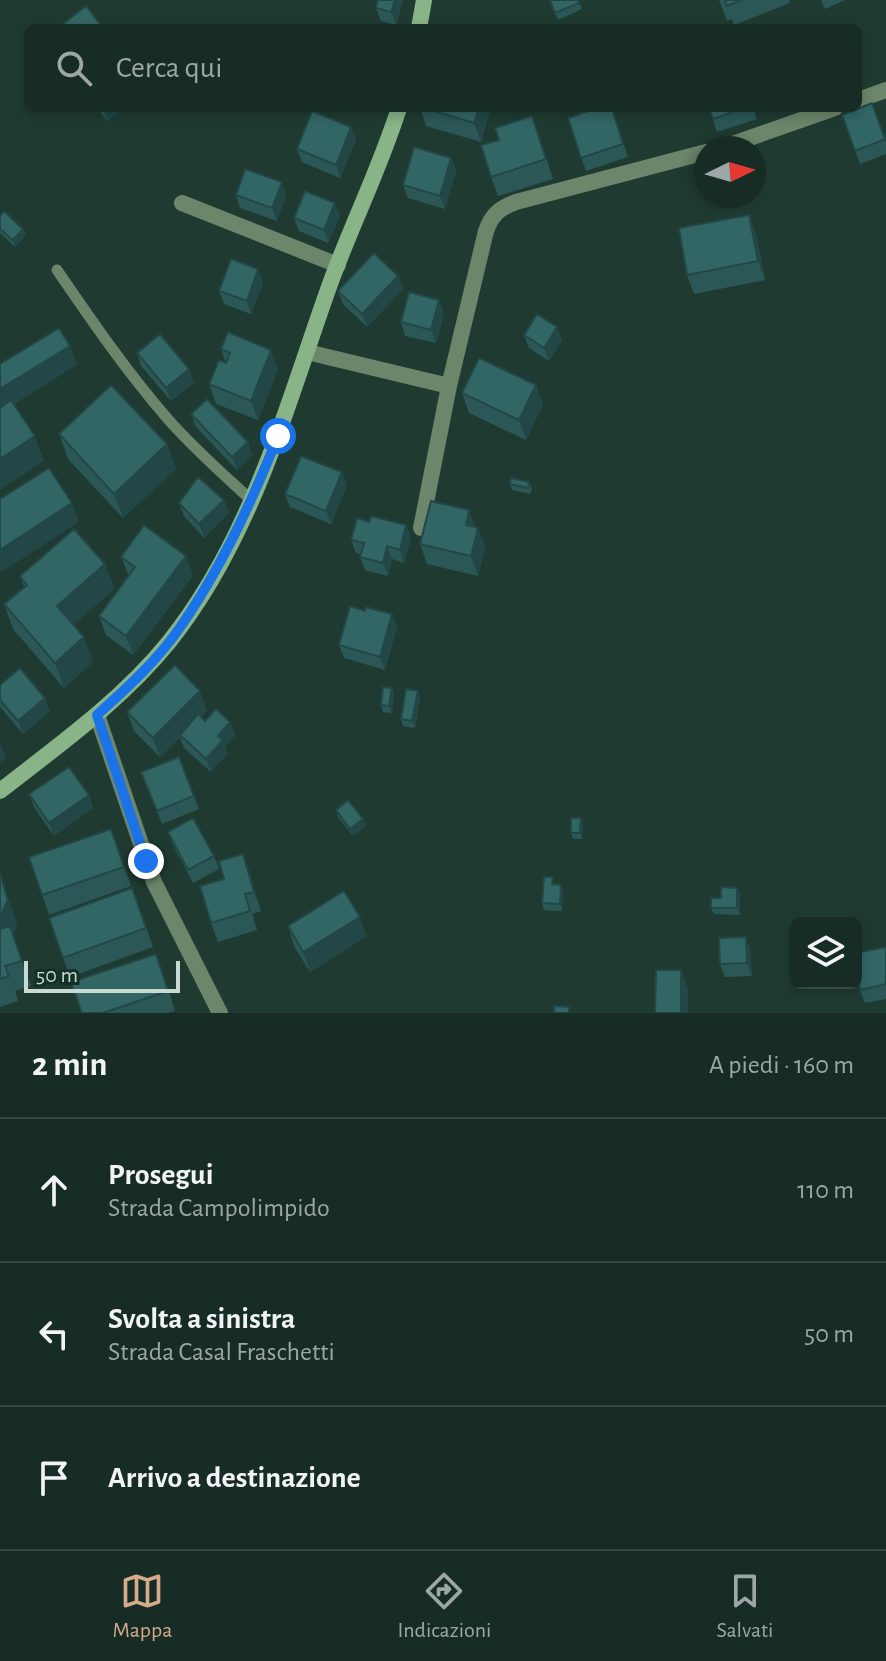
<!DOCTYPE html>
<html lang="it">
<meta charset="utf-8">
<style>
:root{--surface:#172c25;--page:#243832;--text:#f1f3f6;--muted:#9ea7a7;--line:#364842;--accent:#d6ab8b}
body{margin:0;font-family:"Alegreya Sans",sans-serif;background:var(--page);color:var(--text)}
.controls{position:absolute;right:24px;bottom:24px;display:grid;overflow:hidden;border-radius:12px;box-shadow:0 4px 12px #0003}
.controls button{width:72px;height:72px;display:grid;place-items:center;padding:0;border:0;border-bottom:2px solid var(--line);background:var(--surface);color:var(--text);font:40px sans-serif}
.compass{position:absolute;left:694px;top:136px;width:72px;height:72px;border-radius:50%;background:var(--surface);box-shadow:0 4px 12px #0003;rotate:85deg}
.scale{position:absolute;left:24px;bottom:20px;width:156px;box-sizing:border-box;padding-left:8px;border:4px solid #c9dad3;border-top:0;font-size:22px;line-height:28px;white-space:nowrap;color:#c9dad3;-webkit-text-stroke:6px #143127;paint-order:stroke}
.stop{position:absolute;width:24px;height:24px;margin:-18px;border:6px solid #1a73e8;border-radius:50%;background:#fff}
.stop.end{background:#1a73e8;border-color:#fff;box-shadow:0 2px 8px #0008}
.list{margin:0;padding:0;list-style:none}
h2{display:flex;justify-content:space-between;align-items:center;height:104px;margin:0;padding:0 32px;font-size:34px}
h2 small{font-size:26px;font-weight:400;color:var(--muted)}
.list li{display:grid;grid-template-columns:52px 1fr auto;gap:24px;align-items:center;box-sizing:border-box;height:144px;padding:0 32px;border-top:2px solid var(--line)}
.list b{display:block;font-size:30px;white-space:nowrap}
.list p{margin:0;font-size:26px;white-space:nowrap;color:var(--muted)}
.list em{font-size:26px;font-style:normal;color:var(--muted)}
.icon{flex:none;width:44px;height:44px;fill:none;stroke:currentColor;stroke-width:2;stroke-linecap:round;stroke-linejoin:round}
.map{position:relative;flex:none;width:886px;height:1013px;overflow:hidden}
.search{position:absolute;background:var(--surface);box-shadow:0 4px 12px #0003;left:24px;right:24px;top:24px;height:88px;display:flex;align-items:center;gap:20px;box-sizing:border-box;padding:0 28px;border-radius:12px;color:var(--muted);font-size:30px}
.sheet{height:536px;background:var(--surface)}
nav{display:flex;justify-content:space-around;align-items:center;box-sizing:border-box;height:112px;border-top:2px solid var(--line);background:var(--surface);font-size:22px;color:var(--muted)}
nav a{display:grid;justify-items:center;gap:4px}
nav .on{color:var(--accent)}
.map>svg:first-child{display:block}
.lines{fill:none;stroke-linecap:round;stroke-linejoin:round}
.lane{stroke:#6b866b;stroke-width:11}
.street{stroke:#6b866b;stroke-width:16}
.secondary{stroke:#88b488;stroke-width:16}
.wall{fill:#2b5857}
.shaded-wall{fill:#234747}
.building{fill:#326665;stroke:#234747;stroke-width:2}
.route{stroke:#1a73e8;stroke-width:10}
</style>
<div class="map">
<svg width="886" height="1013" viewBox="0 0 886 1013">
<rect width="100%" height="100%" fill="#1f3b31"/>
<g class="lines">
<path class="lane" d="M57 270C92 321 127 372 167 418 193 448 223 474 251 500"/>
<path class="street" d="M858 100 886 90
M721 148 835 108
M182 203 338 265
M307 352 449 386 486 231C492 214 500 208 516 202L706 152
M421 528 449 386
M97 715 154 882 220 1013"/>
<path class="secondary" d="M419 28 424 0
M0 791C59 745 121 701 169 642 252 538 286 407 330 284 352 224 380 168 399 108"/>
</g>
<path class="wall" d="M403 0 396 25 381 21 376 8Z
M549 0H578L582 9 558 20Z
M719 0H789L790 3 734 25 732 19 727 21Z
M821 0H845L825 9Z
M872 103 886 143V154L860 164 842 115Z
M97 108H124L107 121Z
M420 108H491L481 142 426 126Z
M612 108 628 157 586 171 568 118Z
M709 108H753L757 119 717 132Z
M351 127 356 140 340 178 302 162 297 149Z
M539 135 553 179 498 196 491 177 499 140Z
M451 158 456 171 445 209 408 198 403 185Z
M236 195H286L277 221 240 208Z
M335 203 340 216 328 243 299 231 294 218Z
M0 216 23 229 26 235 15 247 0 233Z
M756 234 765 280 694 294 687 275Z
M398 276 403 289 367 327 343 304 338 291Z
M263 282 251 314 224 304 219 291Z
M444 313 436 343 405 336 401 322Z
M524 335 562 340 549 361 529 348Z
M221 349 278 369 258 420 216 404 209 384 226 363Z
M137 353 189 369 194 383 171 401 141 366Z
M462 393 543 404 526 440 469 413Z
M191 414 248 442 252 455 237 470 196 427Z
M59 434 167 444 176 469 123 518 68 459Z
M342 472 347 485 331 524 290 507 285 494Z
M529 482 532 489 530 494 512 490 510 484Z
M224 500 229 513 204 538 184 516 179 503Z
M369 522 406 525 411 538 404 563 392 559 388 576 365 570 360 557 361 554 356 553 351 540Z
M475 527 478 528 485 547 478 576 427 564 420 544Z
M121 557 193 575 133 655 106 635 99 616 129 576Z
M105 564 114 589 73 625 93 662 64 688 13 629 4 604 24 587 20 576Z
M365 611 392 614 397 627 385 670 344 658 339 645Z
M0 685 50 711 23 734 0 707Z
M392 688 394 695 392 713 383 712 381 705Z
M420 698 415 728 403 726 401 719Z
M207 710 201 717 205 721 230 722 235 735 225 746 228 753 211 772 184 748 180 737 160 757 134 731 127 712Z
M179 757 199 809 162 824 141 772Z
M29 794 89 795 93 808 54 836 34 807Z
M336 810 366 826 353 836 338 817Z
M583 825 582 839H573L571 833Z
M111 829 131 886 49 915 29 857Z
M168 832 214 856 219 869 193 883 173 845Z
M0 873 17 925 13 934 31 986 15 991 18 1001 0 1007Z
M250 873 261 911 252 914 257 930 218 942 211 923Z
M132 888 153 947 70 977 49 918Z
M737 888 740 894V915L714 914 711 908 721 898Z
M563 891 562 911 544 910 542 903Z
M288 926 367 936 310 972 294 946Z
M746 937 750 950 752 976 725 977 720 964Z
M886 947V999L865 1003 860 990Z
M163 973 175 1011 168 1013H82Z"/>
<path class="shaded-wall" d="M395 0H403L396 25 391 12Z
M103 108H124L107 121Z
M479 108H491L481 142 474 123Z
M351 127 356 140 340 178 336 165Z
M451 158 456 171 445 209 440 196Z
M282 182 286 195 277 221 272 208Z
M335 203 340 216 328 243 324 230Z
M749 215 756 234 765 280 758 261Z
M23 229 26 235 15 247 13 240Z
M258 269 263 282 251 314 247 301Z
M398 276 403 289 367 327 362 314Z
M439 300 444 313 436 343 431 330Z
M557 327 562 340 549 361 544 348Z
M70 346 77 365 0 413V389Z
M271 350 278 369 258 420 251 401Z
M189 369 194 383 171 401 166 388Z
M536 385 543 404 526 440 519 420Z
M35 436 44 461 0 490V459Z
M248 442 252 455 237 470 232 457Z
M167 444 176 469 123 518 114 494Z
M342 472 347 485 331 524 326 511Z
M224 500 229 513 204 538 199 524Z
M72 503 79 522 0 573V550Z
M469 510 476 529 466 525Z
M406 525 411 538 404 563 400 550Z
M478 528 485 547 478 576 471 556Z
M387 546 392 559 388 576 383 563Z
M186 556 193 575 133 655 126 636Z
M105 564 114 589 66 631 57 606Z
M392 614 397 627 385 670 380 657Z
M84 637 93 662 64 688 55 663Z
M392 688 394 695 392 713 389 706Z
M200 691 207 710 160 757 153 738Z
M418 691 420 698 415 728 412 721Z
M45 698 50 711 23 734 18 721Z
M230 722 235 735 225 746 228 753 211 772 206 759 218 736Z
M0 743 6 758 0 763Z
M89 795 93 808 54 836 49 823Z
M581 818 583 825 582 839 580 833Z
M363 819 366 826 353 836 350 829Z
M243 854 250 873 261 911 254 892Z
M0 873 17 925 13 934 31 986 13 934 7 945 0 925Z
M561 885 563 891 562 911 560 904Z
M737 888 740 894V915L737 908Z
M360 917 367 936 310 972 303 952Z
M746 937 750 950 752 976 747 963Z
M681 970 688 989V1013H681Z"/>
<path class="building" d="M378 0H395L391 12 376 8Z
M550 0H578L579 3 555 13Z
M725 0H742L727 6Z
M86 6 103 28H58Z
M872 103 885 139 855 151 842 115Z
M424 108H479L474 123Z
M596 108H612L623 144 581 158 568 118Z
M709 108H745L713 119Z
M312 111 351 127 336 165 297 149Z
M532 116 546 159 491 177 481 145 499 140 495 128Z
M414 147 451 158 440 196 403 185Z
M245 169 282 182 272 208 236 195Z
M305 191 335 203 324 230 294 218Z
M4 211 23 229 13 240 0 229V216Z
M749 215 758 261 687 275 679 228Z
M374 253 398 276 362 314 338 291Z
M231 259 258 269 247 301 219 291Z
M409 292 439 300 431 330 401 322Z
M537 314 557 327 544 348 524 335Z
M59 328 70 346 0 389V364Z
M228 332 271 350 251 401 209 384 219 360 226 363 230 353 221 349Z
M160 334 189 369 166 388 137 353Z
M479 358 536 385 519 420 462 393Z
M111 385 167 444 114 494 59 434Z
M207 399 248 442 232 457 191 414Z
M11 400 35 436 0 459V408Z
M301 456 342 472 326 511 285 494Z
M49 468 72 503 0 550V499Z
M198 477 224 500 199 524 179 503Z
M511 478 529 482 528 488 510 484Z
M431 501 469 510 466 525 478 528 471 556 420 544Z
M371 516 406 525 400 550 387 546 383 563 360 557 364 543 351 540 357 518 369 522Z
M144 525 186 556 126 636 99 616 135 567 121 557Z
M74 529 105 564 57 606 84 637 55 663 4 604 27 585 20 576Z
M350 606 365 611 366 607 392 614 380 657 339 645Z
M175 665 200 691 153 738 127 712Z
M20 668 45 698 18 721 0 700V685Z
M383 687 392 688 389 706 381 705Z
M406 689 418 691 412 721 401 719Z
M216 709 230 722 218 736 223 740 206 759 180 735 198 714 205 721Z
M179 757 194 796 157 811 141 772Z
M69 767 89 795 49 823 29 794Z
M348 800 363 819 350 829 336 810Z
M193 818 214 856 188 870 168 832Z
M571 818H581L580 833H571Z
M111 829 124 867 42 895 29 857Z
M243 854 254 892 245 894 250 911 211 923 200 886 224 879 219 861Z
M0 874 8 900 0 917Z
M544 877H553L552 884 561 885 560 904 542 903Z
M721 887 737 888V908H711V898H721Z
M132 888 146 928 63 958 49 918Z
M344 891 360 917 303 952 288 926Z
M10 926 22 961 5 966 9 976 0 979V929Z
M746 937 747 963 720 964 719 938Z
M886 947V984L860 990 856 970V953Z
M156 954 168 991 103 1013H82L71 982Z
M656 970H681V1013H655Z
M554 1006 569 1007V1013H554Z"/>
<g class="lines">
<path class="route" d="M146 861 97 715C127 688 158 660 181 626 222 567 252 502 278 436"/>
</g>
</svg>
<div class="controls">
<button><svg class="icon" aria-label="layers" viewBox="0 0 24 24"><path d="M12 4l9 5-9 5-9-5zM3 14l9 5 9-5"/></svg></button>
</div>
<svg class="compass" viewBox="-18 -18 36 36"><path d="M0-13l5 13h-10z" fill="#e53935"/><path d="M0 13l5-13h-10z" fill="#9ea7a7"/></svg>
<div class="scale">50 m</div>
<div class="stop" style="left:278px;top:436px"></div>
<div class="stop end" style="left:146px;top:861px"></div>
<div class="search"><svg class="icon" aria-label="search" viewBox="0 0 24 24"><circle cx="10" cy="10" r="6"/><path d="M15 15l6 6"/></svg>Cerca qui</div>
</div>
<section class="sheet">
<h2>2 min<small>A piedi · 160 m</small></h2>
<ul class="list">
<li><svg class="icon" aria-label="ahead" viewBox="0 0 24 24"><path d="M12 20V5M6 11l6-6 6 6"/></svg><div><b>Prosegui</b><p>Strada Campolimpido</p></div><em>110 m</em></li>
<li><svg class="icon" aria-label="left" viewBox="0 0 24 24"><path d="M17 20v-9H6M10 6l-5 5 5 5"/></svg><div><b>Svolta a sinistra</b><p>Strada Casal Fraschetti</p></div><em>50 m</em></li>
<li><svg class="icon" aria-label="arrive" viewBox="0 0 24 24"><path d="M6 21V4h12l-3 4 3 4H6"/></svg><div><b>Arrivo a destinazione</b></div></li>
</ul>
</section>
<nav>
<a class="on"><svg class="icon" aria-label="map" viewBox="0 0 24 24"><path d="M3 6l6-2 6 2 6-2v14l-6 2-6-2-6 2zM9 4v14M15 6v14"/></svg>Mappa</a>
<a><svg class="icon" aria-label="directions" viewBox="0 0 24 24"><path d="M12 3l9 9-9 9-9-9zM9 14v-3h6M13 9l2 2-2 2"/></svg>Indicazioni</a>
<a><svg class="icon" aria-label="saved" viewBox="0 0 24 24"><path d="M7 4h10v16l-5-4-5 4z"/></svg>Salvati</a>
</nav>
